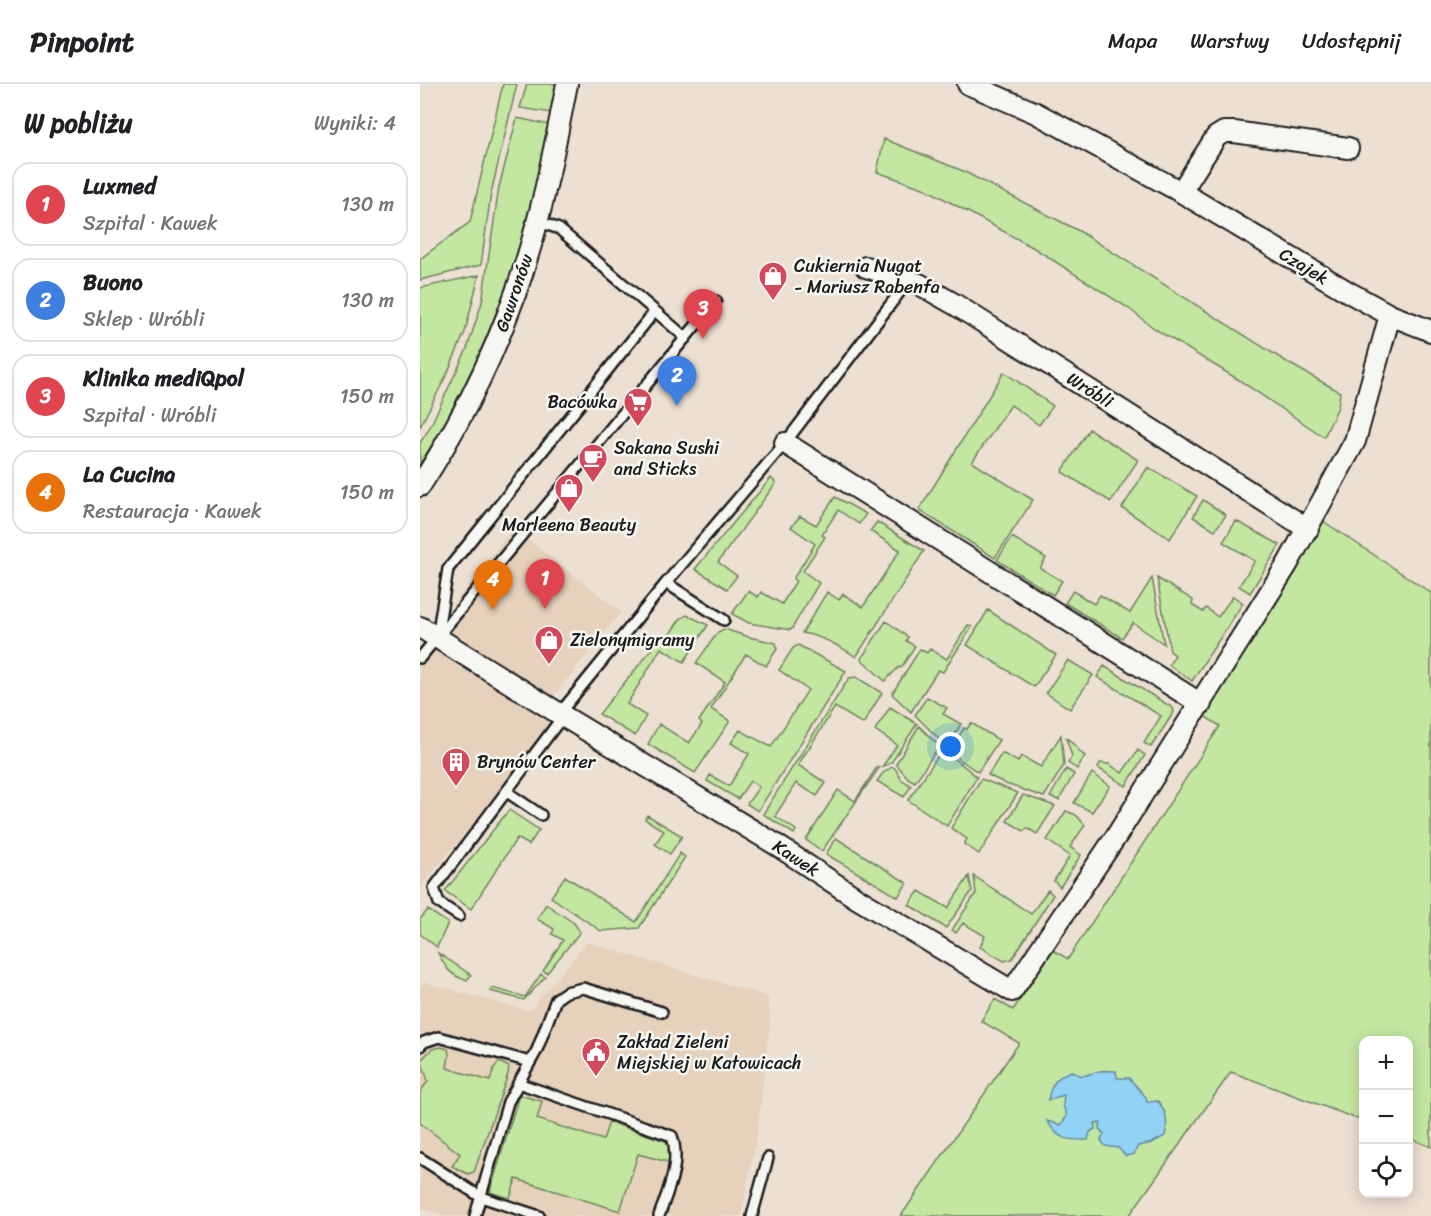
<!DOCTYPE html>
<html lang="pl">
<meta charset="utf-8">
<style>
:root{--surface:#fff;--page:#f6f6f6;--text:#202124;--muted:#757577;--line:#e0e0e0;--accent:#d1495b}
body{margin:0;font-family:Sriracha,sans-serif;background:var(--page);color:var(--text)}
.controls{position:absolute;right:18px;bottom:18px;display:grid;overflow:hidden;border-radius:12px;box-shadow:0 3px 15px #0003}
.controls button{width:54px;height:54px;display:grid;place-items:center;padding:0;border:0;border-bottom:2px solid var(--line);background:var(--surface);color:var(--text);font:30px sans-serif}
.you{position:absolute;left:531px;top:663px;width:21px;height:21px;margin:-15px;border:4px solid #fff;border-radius:50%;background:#1a73e8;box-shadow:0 0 0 9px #1a73e833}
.badge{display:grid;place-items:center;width:39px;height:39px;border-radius:50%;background:var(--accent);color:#fff;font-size:20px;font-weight:700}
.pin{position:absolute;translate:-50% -50px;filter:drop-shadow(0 2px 3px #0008)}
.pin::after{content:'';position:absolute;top:32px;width:21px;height:18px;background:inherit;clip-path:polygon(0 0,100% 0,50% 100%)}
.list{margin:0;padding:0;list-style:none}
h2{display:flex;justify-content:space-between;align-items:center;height:78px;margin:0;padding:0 24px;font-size:26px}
h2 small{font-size:20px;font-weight:400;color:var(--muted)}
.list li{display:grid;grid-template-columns:39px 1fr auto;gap:18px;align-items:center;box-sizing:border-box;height:84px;margin:0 12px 12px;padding:0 12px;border:2px solid var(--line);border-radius:18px}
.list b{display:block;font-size:22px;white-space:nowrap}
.list p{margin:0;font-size:20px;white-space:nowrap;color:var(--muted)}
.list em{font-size:20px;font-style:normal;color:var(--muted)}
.icon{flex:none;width:33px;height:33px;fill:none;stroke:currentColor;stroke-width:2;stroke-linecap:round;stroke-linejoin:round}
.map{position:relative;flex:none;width:1011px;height:1132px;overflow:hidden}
header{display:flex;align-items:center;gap:36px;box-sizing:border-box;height:84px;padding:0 30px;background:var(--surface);border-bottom:2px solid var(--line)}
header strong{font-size:28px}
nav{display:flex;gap:33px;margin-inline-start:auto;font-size:21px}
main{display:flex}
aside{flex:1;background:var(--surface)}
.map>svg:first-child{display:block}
.built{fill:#e5d1bc}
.green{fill:#c3e7a1;stroke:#70825e;stroke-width:1.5}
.water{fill:#92d2f4;stroke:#63899e;stroke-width:1.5}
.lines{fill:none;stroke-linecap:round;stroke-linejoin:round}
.service-casing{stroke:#1c1c1c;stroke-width:14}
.minor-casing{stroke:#1c1c1c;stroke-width:24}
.service{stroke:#f6f6f2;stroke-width:9}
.minor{stroke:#f6f6f2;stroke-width:20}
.labels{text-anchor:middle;stroke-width:5;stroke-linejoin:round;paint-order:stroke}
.poi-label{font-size:18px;fill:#1c1c1c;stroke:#f6f6f2;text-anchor:start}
.street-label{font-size:18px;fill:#1c1c1c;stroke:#f6f6f2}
</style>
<header>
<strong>Pinpoint</strong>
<nav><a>Mapa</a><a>Warstwy</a><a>Udostępnij</a></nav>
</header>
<main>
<aside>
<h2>W pobliżu<small>Wyniki: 4</small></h2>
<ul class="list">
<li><span class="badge" style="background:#e0444e">1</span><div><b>Luxmed</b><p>Szpital · Kawek</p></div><em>130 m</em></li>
<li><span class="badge" style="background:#3f7fe0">2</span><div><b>Buono</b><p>Sklep · Wróbli</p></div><em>130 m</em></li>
<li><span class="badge" style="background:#e0444e">3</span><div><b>Klinika mediQpol</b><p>Szpital · Wróbli</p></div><em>150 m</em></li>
<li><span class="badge" style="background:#e8710a">4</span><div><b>La Cucina</b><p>Restauracja · Kawek</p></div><em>150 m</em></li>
</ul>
</aside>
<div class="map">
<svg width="1011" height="1132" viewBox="0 0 1011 1132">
<rect width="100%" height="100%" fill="#ece0d2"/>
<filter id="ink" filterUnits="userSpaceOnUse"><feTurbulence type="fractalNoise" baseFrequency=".0167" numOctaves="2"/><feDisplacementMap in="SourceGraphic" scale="12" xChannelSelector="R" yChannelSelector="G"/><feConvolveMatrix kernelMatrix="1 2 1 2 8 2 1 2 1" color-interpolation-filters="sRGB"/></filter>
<g filter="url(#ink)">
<path class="built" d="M93 444 201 528 123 625 138 636 0 804V564Z
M167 858 348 913 350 938 337 1051 321 1132H25L0 1124V903L4 898 109 927Z"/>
<path class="green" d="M83 0H97L71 109 61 181 0 196V175L50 138Z
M107 0H138L132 29 100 24Z
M97 34 130 41C122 75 116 109 106 143 81 226 47 307 0 380V359L9 345 47 265 62 218 79 103Z
M464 55 543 87 659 147 870 280 920 308 918 323 904 353 819 296 735 245 708 224 614 164 506 105 457 88Z
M59 191 45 248 27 290 0 343V204Z
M584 288 633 322 619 341 591 321 552 378 613 416 575 474 499 426Z
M669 345 718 376 691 418 642 388Z
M728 383 777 412 750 455 702 424Z
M351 394 356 399 298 478 317 492 307 505 275 485Z
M415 413 446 430 439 440 418 426 402 451 405 453 383 487 399 499 371 546 329 539 312 530 328 507 338 513 341 508 362 520 376 497 373 495 395 460 371 443 380 432 396 441Z
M783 416 806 431 795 446 773 433Z
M816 437 860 461 830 509 819 502 835 477 803 458Z
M903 437 1011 509V1063L989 1054 988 956H944L943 1037 811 988 709 1132H481L599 959 561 937 575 915 593 926 633 866 648 875 800 642 784 632Z
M457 438 504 467 436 573C420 562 401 552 382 549L407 508 419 516 423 510 443 523 480 466 450 447Z
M592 453 626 474 620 484 642 497 633 511 577 476Z
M732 494 744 560 713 539 702 554 645 519 653 507 674 520 680 511 710 529Z
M737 494 773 516 772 521 783 528 786 524 798 533 813 512 823 519 772 597 749 581 755 571 750 567Z
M568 526 636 571 614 603 547 561Z
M267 531 288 541 264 578 241 564 207 620 226 632 215 652 179 630 241 554 248 553 260 535Z
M466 537 488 553 486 557 495 562 481 584 479 583 465 597 441 575Z
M548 541 552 543 523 588 518 586 491 628 472 610 500 565 507 569 510 565 527 575Z
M304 545 329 553 356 559 357 565 346 582 326 570 291 625 310 637 275 689 228 660 239 640 269 659 282 640 279 637 305 598 276 579 298 548Z
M378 561 426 587 338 727 327 720 339 703 330 697 318 715 287 697 290 691 309 702 329 670 311 659 320 646 351 663 388 606 359 586 373 564Z
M648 576 673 591 650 625 626 609Z
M684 582 753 624 754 628 731 663 724 659 741 632 677 593Z
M436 593 462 609 443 640 415 623 378 681 406 699 397 712 376 699 355 732 376 746 374 750 343 730 429 594Z
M507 613 527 624 523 630 541 640 527 663 495 631Z
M470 623 497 640 471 679 462 683 477 661 455 646Z
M551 639 579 656 558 688 539 675 531 665 544 644 547 645Z
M499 642 519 662 495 698 488 694 476 680Z
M641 651 644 681 624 713 586 700 568 691 582 669 598 678 601 672 621 683Z
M646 654C655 659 657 667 665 672L657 685 648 679 652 672Z
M523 665 557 693 527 742 488 716Z
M718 666 725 671 706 702 678 684 680 679 689 680 702 689Z
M457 683 459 684 402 767 386 756 418 706 435 717Z
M472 683 475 684 481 695 491 702 484 713 457 697 463 689Z
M646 685 654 690 639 716 630 713Z
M672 689 690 702 672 728 654 719Z
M561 695 598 709 559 770 544 760 547 755 531 744Z
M603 711 635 722 617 750 607 744 604 747 587 737Z
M89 726 119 746 109 761 97 754 51 825 25 807Z
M646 727 656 731 665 741 650 763 661 771 640 803 634 797 650 772 627 756Z
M227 731 262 752 250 770 235 760 244 747 225 735Z
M416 754 487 799 478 813 406 770Z
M260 769 265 773 219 844 181 847 131 813 145 792 216 838Z
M549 792 552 807 526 844 489 821 499 807 528 824Z
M554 792 611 830 628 806 633 811 592 875 584 877 560 863 565 852 543 839 536 849 532 846 556 809Z
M126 820 154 839 160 848 127 889 123 887 143 856 132 850 134 845 117 835Z
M8 826 28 839 17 863 0 850V835Z
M18 869 51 891 47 896C31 893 25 883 18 869Z
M121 890 125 893 104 916 70 907 72 904 105 913Z
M21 963 28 965 29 971 27 984 70 997 74 984 79 978 89 983 88 990 54 1088 48 1090 32 1082 40 1070 0 1039V1008L8 997 1 976 12 965Z
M99 1011 122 1017 117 1035 183 1056 189 1038 248 1058 251 1065 248 1078 218 1070 200 1127 96 1095 90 1114 70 1108Z"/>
<path class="water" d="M651 987C666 996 667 989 680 987 685 986 691 987 696 987L697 994H709L726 1013 727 1018 738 1017C747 1029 748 1038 745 1052L732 1059 718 1062 714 1070 706 1072 698 1064 685 1062 681 1056 684 1050 679 1045 681 1039H675V1045L670 1048 668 1056C645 1056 640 1057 627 1037L641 1041 647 1032 643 1021 644 1011 628 1016C631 1000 636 993 651 987Z"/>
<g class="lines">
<g class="service-casing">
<path id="service" d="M235 227 266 254
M246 499 365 359 489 196
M17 553 28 485 235 227 139 145 118 137
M0 574 296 217
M139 630 246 499 304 536
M87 708 121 731
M39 832 19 819 14 804 143 632
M0 962 4 958 19 953 110 978
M98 999 252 1052C261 1080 248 1106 239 1132
M0 1074 61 1113 119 1132
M55 1132 88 1018 117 966 136 915 146 908 163 904 242 928
M332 1132 348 1074"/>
</g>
<g class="minor-casing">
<path id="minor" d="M548 0 616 29 761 108 930 209 970 231 1011 247
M761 108 796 53 804 48H814L928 64
M446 183 499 200 536 221 888 445
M365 359 781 620
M0 402C53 320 94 230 118 135 130 90 138 45 147 0
M0 543 143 632 355 760 438 815 592 907 697 751 867 481 935 357 970 231"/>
</g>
<use href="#service" class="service"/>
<use href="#minor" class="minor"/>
</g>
</g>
<defs>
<g id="shop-pin" transform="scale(1.5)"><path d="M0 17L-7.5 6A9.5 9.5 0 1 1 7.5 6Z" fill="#d1495b" stroke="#f6f6f2"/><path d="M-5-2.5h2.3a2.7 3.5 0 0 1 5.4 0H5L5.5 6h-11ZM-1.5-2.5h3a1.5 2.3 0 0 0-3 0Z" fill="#fff"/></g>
<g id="supermarket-pin" transform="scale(1.5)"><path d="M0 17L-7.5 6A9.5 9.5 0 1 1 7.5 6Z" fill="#d1495b" stroke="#f6f6f2"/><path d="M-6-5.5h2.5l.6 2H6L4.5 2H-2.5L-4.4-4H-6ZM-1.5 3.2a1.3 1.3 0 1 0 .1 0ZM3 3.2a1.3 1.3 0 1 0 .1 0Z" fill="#fff"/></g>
<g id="cafe-pin" transform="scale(1.5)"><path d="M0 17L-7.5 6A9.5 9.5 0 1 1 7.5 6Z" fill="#d1495b" stroke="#f6f6f2"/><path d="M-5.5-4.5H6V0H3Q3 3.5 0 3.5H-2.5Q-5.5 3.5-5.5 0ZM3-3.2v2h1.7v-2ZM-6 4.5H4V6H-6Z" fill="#fff"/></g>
<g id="building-pin" transform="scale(1.5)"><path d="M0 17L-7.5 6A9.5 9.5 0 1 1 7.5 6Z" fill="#d1495b" stroke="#f6f6f2"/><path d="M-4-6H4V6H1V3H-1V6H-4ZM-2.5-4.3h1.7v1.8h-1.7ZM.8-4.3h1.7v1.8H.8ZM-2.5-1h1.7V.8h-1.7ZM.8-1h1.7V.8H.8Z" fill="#fff"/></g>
<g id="civic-pin" transform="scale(1.5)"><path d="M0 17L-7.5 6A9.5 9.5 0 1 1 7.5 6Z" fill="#d1495b" stroke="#f6f6f2"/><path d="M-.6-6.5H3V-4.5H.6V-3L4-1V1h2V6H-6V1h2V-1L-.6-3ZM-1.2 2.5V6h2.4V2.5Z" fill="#fff"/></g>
</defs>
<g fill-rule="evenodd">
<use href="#shop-pin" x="353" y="192"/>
<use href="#supermarket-pin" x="218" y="318"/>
<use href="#cafe-pin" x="173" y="374"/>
<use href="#shop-pin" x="149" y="404"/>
<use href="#shop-pin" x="129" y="556"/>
<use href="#building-pin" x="36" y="678"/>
<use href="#civic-pin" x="176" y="968"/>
</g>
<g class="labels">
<g class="poi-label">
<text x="374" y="188">Cukiernia Nugat<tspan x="374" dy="21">- Mariusz Rabenfa</tspan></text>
<text x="197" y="324" text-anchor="end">Bacówka</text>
<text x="194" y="370">Sakana Sushi<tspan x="194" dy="21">and Sticks</tspan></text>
<text x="149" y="447" text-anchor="middle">Marleena Beauty</text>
<text x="150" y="562">Zielonymigramy</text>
<text x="57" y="684">Brynów Center</text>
<text x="197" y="964">Zakład Zieleni<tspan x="197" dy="21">Miejskiej w Katowicach</tspan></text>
</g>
<g class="street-label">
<text transform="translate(884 182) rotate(31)" y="6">Czajek</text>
<text transform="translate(94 209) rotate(-71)" y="6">Gawronów</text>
<text transform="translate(670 306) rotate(32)" y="6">Wróbli</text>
<text transform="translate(376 774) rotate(33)" y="6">Kawek</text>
</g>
</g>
</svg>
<div class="controls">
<button>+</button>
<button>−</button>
<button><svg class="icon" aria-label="locate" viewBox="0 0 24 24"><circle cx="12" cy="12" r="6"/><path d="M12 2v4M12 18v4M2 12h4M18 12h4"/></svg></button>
</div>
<div class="you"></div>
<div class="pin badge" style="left:125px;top:525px;background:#e0444e">1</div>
<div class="pin badge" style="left:257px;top:322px;background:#3f7fe0">2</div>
<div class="pin badge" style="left:283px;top:255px;background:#e0444e">3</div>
<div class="pin badge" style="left:73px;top:526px;background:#e8710a">4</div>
</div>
</main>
